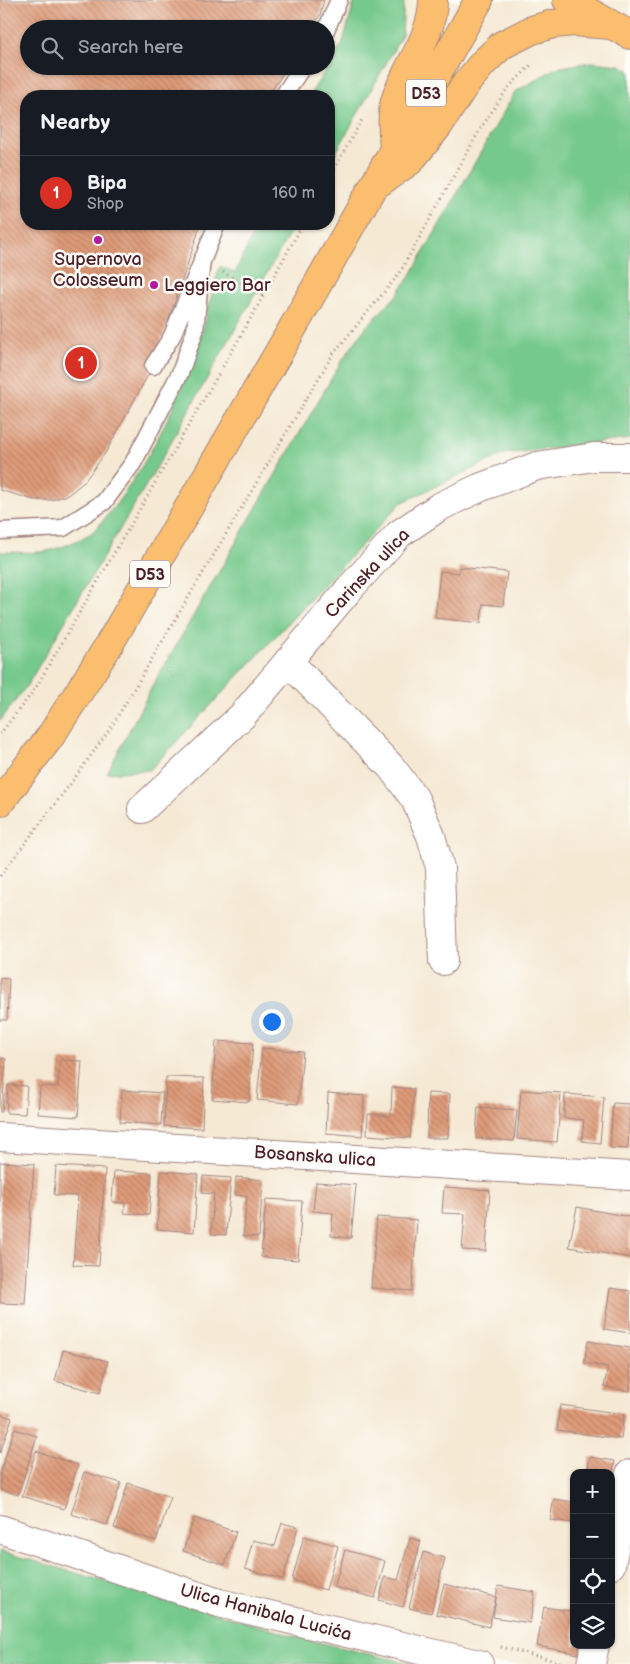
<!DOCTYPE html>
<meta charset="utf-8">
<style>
:root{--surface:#171b24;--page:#20242c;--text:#f1f3f6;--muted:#9ea1a6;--line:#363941;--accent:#d93025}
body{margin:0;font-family:"Balsamiq Sans",sans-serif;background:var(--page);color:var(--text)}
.controls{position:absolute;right:15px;bottom:15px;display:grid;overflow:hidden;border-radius:10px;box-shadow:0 1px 4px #0004}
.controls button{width:45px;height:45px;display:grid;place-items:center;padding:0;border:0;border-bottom:1px solid var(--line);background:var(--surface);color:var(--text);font:25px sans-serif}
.you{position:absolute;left:271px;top:1021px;width:18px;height:18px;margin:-12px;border:4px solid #fff;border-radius:50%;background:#1a73e8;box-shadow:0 0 0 8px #1a73e833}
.badge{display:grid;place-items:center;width:32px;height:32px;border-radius:50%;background:var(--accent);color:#fff;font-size:16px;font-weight:700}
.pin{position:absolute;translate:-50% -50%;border:2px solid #fff;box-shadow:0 1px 5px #0006}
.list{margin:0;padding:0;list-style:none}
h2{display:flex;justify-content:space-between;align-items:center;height:65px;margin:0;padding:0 20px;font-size:21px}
h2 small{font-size:16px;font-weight:400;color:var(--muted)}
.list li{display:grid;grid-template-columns:32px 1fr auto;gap:15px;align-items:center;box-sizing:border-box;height:75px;padding:0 20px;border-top:1px solid var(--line)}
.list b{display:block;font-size:19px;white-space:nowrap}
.list p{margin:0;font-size:16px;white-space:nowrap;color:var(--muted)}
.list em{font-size:16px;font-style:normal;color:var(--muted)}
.icon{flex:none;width:28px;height:28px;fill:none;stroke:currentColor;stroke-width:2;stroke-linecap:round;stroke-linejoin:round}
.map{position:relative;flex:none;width:630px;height:1664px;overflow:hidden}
.search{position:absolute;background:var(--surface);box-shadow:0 1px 4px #0004;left:20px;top:20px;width:315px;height:55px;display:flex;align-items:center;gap:12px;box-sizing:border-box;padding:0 18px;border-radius:28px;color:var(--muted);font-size:19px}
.panel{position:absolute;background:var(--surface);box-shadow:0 1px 4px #0004;left:20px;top:90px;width:315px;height:140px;border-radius:20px}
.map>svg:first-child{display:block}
.grass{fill:#76c98c;stroke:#60745c}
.building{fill:url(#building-back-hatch)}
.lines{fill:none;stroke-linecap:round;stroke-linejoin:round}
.service-casing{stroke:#a08480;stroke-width:19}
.minor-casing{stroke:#a08480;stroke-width:30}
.primary-casing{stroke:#a08480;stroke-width:30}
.path{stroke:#a08480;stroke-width:3;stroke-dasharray:1 4;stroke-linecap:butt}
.service{stroke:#fff;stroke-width:16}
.minor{stroke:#fff;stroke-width:28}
.primary{stroke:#fbbe6e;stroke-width:28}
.poi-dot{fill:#b5179e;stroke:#fdfcf7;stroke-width:2}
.labels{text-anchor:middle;stroke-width:5;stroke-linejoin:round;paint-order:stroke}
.shield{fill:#fdfcf7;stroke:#806168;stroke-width:1}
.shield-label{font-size:16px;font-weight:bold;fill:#4a1f2b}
.poi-label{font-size:18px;fill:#4a1f2b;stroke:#fdfcf7}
.street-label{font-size:18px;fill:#4a1f2b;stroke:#fdfcf7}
</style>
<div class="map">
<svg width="630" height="1664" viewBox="0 0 630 1664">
<defs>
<pattern id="building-back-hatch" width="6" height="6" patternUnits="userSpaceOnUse" patternTransform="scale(1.25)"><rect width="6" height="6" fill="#de9b79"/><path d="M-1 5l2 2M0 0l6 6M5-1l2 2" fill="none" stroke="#b67e63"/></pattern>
</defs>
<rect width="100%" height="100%" fill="#fdfcf7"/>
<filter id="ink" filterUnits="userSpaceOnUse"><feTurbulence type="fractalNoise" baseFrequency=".02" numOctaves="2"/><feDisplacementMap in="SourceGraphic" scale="10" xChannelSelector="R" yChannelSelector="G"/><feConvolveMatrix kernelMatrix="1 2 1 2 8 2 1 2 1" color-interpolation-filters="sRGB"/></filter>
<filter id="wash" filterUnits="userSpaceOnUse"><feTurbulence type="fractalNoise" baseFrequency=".0096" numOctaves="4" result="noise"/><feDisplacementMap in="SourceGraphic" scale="20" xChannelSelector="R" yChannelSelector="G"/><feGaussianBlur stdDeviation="1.12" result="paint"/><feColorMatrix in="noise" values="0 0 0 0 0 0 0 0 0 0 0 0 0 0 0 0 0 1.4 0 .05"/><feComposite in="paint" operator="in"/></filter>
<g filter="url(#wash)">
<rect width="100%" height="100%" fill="#f5e9d4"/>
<path class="grass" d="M355 0H404L402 35 329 165V96H309L342 45Z
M591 62 620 65 630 71V439L504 454 401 503 150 770 107 773 153 685 341 362 366 327 396 296 412 273 515 92 556 68Z
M258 224H295L155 470 28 684 0 721V552C14 552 28 553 42 552 54 551 81 540 91 533 100 526 107 515 114 507 151 459 179 400 199 342 208 317 211 291 220 266L235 273Z
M0 1551 308 1640 413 1664H0Z"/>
<g id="blocks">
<path class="building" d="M0 0H324L320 15 312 29H29V66H288L268 96H26V224H201L153 366 106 452 84 482 68 495 51 500H34L0 490Z
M459 567 507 572 503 606 483 604 481 623 435 618 440 571 459 573Z
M0 978 9 979 7 1020H0Z
M216 1041 253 1043 249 1102 212 1099Z
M262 1048 303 1052 298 1104 257 1100Z
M0 1058 6 1059 2 1112H0Z
M60 1060 82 1061 78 1117 38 1114 40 1086 58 1087Z
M166 1077 204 1078 202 1128 164 1126Z
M8 1085 27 1086 25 1114 6 1113Z
M392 1087 414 1089 410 1138 367 1135 368 1114 391 1116Z
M122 1090 163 1093 161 1125 120 1122Z
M521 1090 561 1093 557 1142 517 1139Z
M328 1093 364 1096 362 1136 326 1133Z
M428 1093 450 1094 448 1138H427Z
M565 1094 604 1097 600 1143 582 1141 584 1120 564 1118Z
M613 1103 630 1104 628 1149 610 1148Z
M478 1107 517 1110 514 1141 476 1138Z
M0 1162 34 1164 25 1304 0 1303Z
M56 1166 105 1169 99 1266 73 1265 78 1196 54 1195Z
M114 1171 152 1173 149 1215 124 1213 125 1203 112 1202Z
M161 1171 198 1174 194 1232 157 1229Z
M203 1176 231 1178 226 1235 211 1234 214 1194 202 1193Z
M236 1177 263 1180 259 1237 243 1236 247 1196 235 1195Z
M316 1182 356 1185 351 1238 331 1236 333 1213 313 1211Z
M444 1187 490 1190 486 1251 462 1250 465 1214 442 1213Z
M266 1199 302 1201 298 1260 261 1257Z
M577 1207 630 1217V1258L569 1247Z
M377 1217 417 1220 412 1291 371 1288Z
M610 1288 630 1291V1333L604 1329Z
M588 1341 630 1348V1391L604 1387 608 1367 584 1363Z
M63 1350 108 1361 100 1393 55 1381Z
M560 1405 624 1414 621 1439 557 1430Z
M0 1414 12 1418 0 1453Z
M14 1429 37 1436 18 1495 0 1489V1474Z
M36 1451 78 1465 64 1509 22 1496Z
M590 1457 615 1461 612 1477 611 1473H587Z
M84 1472 121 1483 107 1525 71 1514Z
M128 1483 171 1497 156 1541 114 1528Z
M554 1499 574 1502V1523L550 1520Z
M194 1518 236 1532 225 1565 183 1551Z
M282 1523 298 1527 283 1579 245 1569 253 1540 275 1546Z
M304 1536 338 1546 326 1590 292 1580Z
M410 1538 421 1541 403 1607 379 1600 385 1577 398 1580Z
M345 1550 385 1561 375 1598 334 1587Z
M423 1552 445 1558 431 1613 409 1608Z
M444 1584 496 1597 489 1627 436 1614Z
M498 1586 535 1592 530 1623 493 1617Z
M573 1596 574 1645H586L584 1655 537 1646 544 1607 570 1611Z"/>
</g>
</g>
<g filter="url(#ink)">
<use href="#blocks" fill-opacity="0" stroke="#a08480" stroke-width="1"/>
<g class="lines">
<g class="service-casing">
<path id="service" d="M326 30 339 0
M283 96 303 66
M153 366 172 336 217 224
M0 531 63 528 104 502 133 463 180 373 195 331 202 259"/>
</g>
<g class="minor-casing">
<path id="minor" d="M288 661 391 767 415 799 431 836 440 868 443 961
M142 809 242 716 351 587 399 534 439 507 479 488 537 466 594 457H630
M0 1137 630 1176
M0 1529 219 1603 479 1664
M611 1565 630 1474
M591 1664 595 1645"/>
</g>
<g class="primary-casing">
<path id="primary" d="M567 0 630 35
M394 148C393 132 391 116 395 101 406 66 433 37 433 0
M380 182 410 161 439 125 464 86 483 63 502 45 532 30 553 24 574 22 611 25
M0 802 50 737 107 648 287 338 479 0"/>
</g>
<path class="path" d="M329 178 363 118
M223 272 263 296
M0 734 35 689 243 332 303 224
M0 876 71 783 112 726 333 354 399 274 481 128 507 89 531 65
M501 1647 563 1663"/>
<use href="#service" class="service"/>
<use href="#minor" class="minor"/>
<use href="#primary" class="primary"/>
</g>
</g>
<g class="poi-dot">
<circle cx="98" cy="240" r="5"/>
<circle cx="154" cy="285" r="5"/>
</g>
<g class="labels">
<g class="shield">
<rect x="406" y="79.5" width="40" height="27" rx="4"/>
<rect x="130" y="560.5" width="40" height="27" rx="4"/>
</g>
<g class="shield-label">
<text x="426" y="99">D53</text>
<text x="150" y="580">D53</text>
</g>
<g class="poi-label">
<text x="98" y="265">Supernova<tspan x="98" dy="21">Colosseum</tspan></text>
<text x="164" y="291" text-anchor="start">Leggiero Bar</text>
</g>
<g class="street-label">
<text transform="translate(367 573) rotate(-47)" y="6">Carinska ulica</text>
<text transform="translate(315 1156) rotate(4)" y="6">Bosanska ulica</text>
<text transform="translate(266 1612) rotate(15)" y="6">Ulica Hanibala Lucića</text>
</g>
</g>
</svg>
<div class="controls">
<button>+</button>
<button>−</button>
<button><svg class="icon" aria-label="locate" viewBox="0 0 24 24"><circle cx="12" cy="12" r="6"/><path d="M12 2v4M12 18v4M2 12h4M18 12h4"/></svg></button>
<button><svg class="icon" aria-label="layers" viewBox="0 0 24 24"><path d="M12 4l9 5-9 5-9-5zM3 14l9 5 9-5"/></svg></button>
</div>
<div class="you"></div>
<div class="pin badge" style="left:81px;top:363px">1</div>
<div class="search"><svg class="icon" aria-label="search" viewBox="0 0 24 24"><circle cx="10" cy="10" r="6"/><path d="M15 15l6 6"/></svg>Search here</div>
<section class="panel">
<h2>Nearby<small></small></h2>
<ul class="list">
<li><span class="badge">1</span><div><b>Bipa</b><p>Shop</p></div><em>160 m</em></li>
</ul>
</section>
</div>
